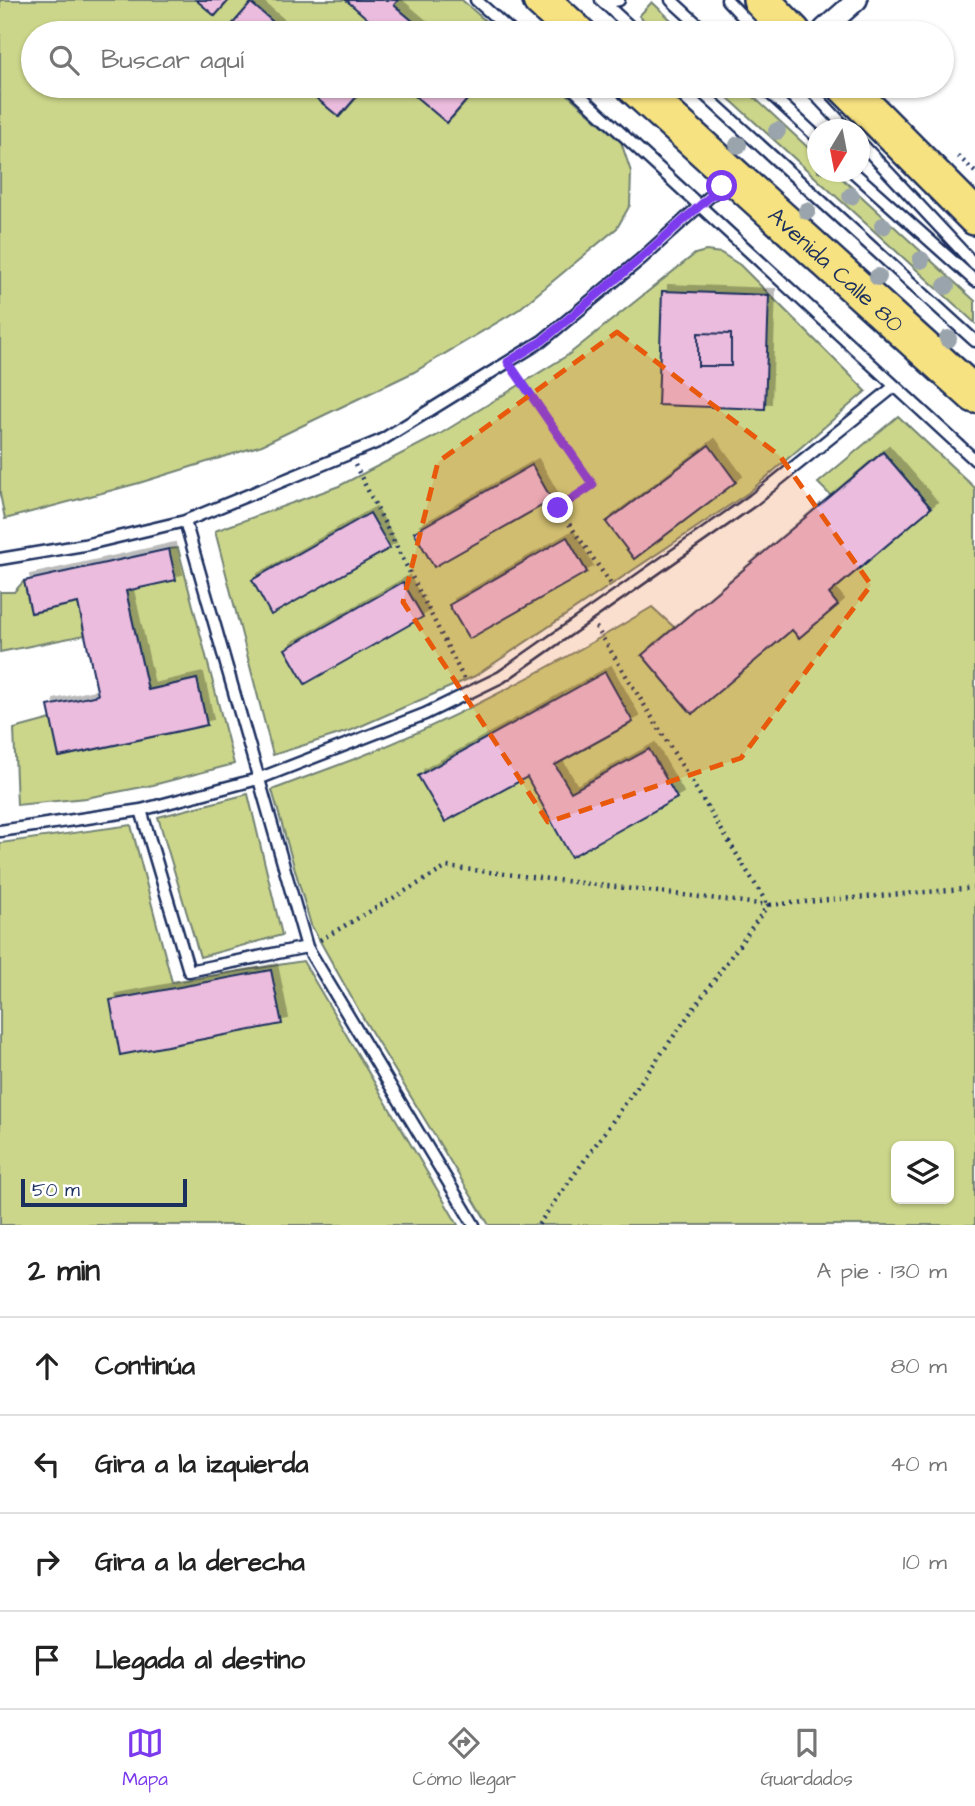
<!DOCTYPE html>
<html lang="es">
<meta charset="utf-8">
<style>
:root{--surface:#fff;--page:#f2f2f2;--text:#222;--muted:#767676;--line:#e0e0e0;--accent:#7c3aed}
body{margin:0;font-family:"Architects Daughter",sans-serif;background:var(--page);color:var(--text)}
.controls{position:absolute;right:21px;bottom:21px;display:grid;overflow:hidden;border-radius:10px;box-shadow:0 2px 5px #0004}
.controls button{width:63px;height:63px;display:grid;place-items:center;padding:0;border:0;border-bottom:2px solid var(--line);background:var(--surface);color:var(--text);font:35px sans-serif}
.compass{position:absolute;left:807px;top:119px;width:63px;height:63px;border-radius:50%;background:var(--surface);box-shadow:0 2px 5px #0004;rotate:190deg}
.scale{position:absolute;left:21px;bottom:18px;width:166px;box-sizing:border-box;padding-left:7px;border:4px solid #1b2f5e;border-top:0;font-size:19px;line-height:24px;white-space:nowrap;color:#1b2f5e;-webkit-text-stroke:5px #fff;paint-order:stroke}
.stop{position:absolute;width:21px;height:21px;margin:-16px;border:5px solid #7c3aed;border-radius:50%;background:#fff}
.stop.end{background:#7c3aed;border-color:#fff;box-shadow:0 2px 7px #0008}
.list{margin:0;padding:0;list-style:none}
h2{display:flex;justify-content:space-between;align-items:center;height:91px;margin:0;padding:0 28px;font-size:30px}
h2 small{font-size:23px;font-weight:400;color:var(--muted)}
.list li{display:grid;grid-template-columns:46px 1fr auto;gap:21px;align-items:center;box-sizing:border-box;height:98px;padding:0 28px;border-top:2px solid var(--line)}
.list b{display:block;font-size:26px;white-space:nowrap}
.list em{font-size:23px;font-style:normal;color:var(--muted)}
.icon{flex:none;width:38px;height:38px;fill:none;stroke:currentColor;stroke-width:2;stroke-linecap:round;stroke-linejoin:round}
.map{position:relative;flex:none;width:975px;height:1225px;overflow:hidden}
.search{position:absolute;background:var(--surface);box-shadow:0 2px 5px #0004;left:21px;right:21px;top:21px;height:77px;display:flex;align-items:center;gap:18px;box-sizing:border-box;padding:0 24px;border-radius:38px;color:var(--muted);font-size:26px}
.sheet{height:483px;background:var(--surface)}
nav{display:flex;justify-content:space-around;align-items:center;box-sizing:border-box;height:98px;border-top:2px solid var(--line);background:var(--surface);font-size:19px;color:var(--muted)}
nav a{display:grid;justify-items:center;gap:4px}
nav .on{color:var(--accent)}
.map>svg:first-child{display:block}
.green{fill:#cbd68a;stroke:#738274;stroke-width:2;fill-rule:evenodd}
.building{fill:#ebbcdd;stroke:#1b2f5e;stroke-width:2;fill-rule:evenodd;filter:url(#shadow)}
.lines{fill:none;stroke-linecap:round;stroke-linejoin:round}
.lane-casing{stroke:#1b2f5e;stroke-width:15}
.street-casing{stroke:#1b2f5e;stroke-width:24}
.highway-casing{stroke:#1b2f5e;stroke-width:40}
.path{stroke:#1b2f5e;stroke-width:4.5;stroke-dasharray:2 5;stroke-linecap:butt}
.lane{stroke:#fff;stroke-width:10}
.street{stroke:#fff;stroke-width:19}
.highway{stroke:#f7e281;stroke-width:35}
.tree{fill:#9aa4ac}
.route{stroke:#7c3aed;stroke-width:9}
.marked{fill:#e8590c;fill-opacity:0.2;stroke:#e8590c;stroke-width:5;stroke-dasharray:14 9;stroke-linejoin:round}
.labels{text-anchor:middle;stroke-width:7;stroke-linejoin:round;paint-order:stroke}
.street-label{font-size:23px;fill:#1b2f5e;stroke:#fff}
</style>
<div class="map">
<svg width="975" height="1225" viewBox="0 0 975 1225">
<defs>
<filter id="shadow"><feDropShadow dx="6" dy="-6" stdDeviation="0" flood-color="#0004"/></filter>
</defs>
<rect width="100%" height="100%" fill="#fff"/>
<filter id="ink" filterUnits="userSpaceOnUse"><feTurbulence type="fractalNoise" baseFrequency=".0143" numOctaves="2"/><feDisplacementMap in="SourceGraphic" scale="14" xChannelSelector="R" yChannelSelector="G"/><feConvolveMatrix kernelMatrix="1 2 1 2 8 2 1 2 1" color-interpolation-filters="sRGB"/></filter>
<g filter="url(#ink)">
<path class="green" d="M0 0H462L499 33H33V86H558L621 142 631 172 630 205 617 228 518 310 414 372 262 445 139 483 5 519 0 494Z
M652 2 685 33H658L639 16Z
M715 86H742L817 156 818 172H835L975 301V323Z
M706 251 721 253 740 265 866 391 748 493 475 676 352 730 273 755 215 531 339 486 440 434 568 355 695 254Z
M898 416 975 488V1225H489L363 1018 311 925 272 790C300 779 329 769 357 758 460 717 558 664 652 607L675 628 642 655 792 630 838 605 829 594 931 508 883 452 831 496 818 483ZM896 1146H949V1199H896Z
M178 548 234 764 153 785 86 798 17 805 14 729 51 719 60 757 207 725 197 679 148 690 126 591 169 549Z
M24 581 32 613 78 603 85 635 0 652V592H14Z
M248 794 282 935 200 957 158 817Z
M131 825 172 982 303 961 458 1225H0V843Z"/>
<path class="building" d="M196 0H229L215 16Z
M346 0H398L394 5 427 33H360L370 21Z
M251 3 286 33H237L230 27Z
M314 86H366L339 117 309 92Z
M403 86H479L447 123Z
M662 291 769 295 765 409 658 405ZM698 333 731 334V366H698Z
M698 333 731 334V366H698Z
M709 445 736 482 634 559 606 522Z
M883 452 931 508 829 594 838 605 799 638 792 630 692 714 642 655Z
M532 465 552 500 434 567 414 532Z
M370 513 390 548 271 615 252 580Z
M567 537 587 572 469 639 449 605Z
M169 549 176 580 126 591 148 690 197 679 207 725 59 757 48 706 98 695 78 603 31 613 24 581Z
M403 582 423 617 305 684 285 649Z
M605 672 633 722 555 765 571 792 649 749 677 798 571 857 527 777 445 822 418 776Z
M271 970 282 1024 120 1055 110 1000Z"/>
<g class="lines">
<g class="lane-casing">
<path id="lane" d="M476 0 513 33
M601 0 637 33
M671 0 707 33
M727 0 758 33
M604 3 619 0
M570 86 975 460
M695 86 975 341
M762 86 818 138
M807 86 848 130
M860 142 975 265
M853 172 975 281
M185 521 307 947 474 1225
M0 559 84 545 185 521 380 441 542 341 641 259 728 180
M141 810 189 971 307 947
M0 831 141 810 258 779 425 714 501 677 753 500 895 386"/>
</g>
<g class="street-casing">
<path id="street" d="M824 29 857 0"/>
</g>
<g class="highway-casing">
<g id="highway">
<path d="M541 0 577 33"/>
<path d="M761 0 793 33"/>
<path id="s1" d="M634 86 975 395"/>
<path d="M845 86 975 217"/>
</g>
</g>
<path class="path" d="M958 156 975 172
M517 374 593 485 558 508 611 584
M355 465 464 679
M596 627 768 905 975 888
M320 940 447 867 768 905 538 1225"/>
<use href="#lane" class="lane"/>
<use href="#street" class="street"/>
<use href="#highway" class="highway"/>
</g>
<g class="tree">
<circle cx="777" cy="131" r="9"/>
<circle cx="738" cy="145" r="9"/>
<circle cx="851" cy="196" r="9"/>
<circle cx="807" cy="211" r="9"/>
<circle cx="883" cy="226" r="9"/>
<circle cx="921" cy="260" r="9"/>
<circle cx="878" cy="277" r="9"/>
<circle cx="946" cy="286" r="9"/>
<circle cx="948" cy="339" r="9"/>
</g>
</g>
<g class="lines" filter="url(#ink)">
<path class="route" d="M558 508 593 485 508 362 542 341 641 258 722 186"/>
</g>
<path class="marked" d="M617 332 780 456 871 585 741 758 548 822 403 602 438 462Z"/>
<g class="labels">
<g class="street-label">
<text dy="8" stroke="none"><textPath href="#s1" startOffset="273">Avenida Calle 80</textPath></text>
</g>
</g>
</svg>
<div class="controls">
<button><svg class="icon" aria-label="layers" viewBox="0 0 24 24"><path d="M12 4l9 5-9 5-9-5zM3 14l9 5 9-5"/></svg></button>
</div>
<svg class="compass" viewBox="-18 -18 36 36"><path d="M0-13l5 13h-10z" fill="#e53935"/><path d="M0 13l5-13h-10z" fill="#767676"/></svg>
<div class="scale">50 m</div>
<div class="stop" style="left:722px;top:186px"></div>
<div class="stop end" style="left:558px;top:508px"></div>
<div class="search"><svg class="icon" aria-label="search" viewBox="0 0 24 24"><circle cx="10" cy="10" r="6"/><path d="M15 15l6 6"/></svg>Buscar aquí</div>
</div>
<section class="sheet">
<h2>2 min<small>A pie · 130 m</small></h2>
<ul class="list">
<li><svg class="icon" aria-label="ahead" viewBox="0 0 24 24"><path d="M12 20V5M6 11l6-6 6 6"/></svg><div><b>Continúa</b></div><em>80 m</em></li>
<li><svg class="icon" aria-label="left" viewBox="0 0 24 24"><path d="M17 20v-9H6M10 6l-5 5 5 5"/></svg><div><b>Gira a la izquierda</b></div><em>40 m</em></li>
<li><svg class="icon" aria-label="right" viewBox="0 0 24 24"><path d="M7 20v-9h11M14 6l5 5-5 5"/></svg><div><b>Gira a la derecha</b></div><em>10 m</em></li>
<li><svg class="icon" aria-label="arrive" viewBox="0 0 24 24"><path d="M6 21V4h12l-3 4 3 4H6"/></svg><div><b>Llegada al destino</b></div></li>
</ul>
</section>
<nav>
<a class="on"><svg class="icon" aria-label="map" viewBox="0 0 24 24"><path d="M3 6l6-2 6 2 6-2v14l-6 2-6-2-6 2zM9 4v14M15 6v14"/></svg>Mapa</a>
<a><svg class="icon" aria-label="directions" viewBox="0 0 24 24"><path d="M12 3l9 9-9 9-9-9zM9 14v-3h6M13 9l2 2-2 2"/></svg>Cómo llegar</a>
<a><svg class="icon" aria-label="saved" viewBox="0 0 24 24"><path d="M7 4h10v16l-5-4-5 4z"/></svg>Guardados</a>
</nav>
